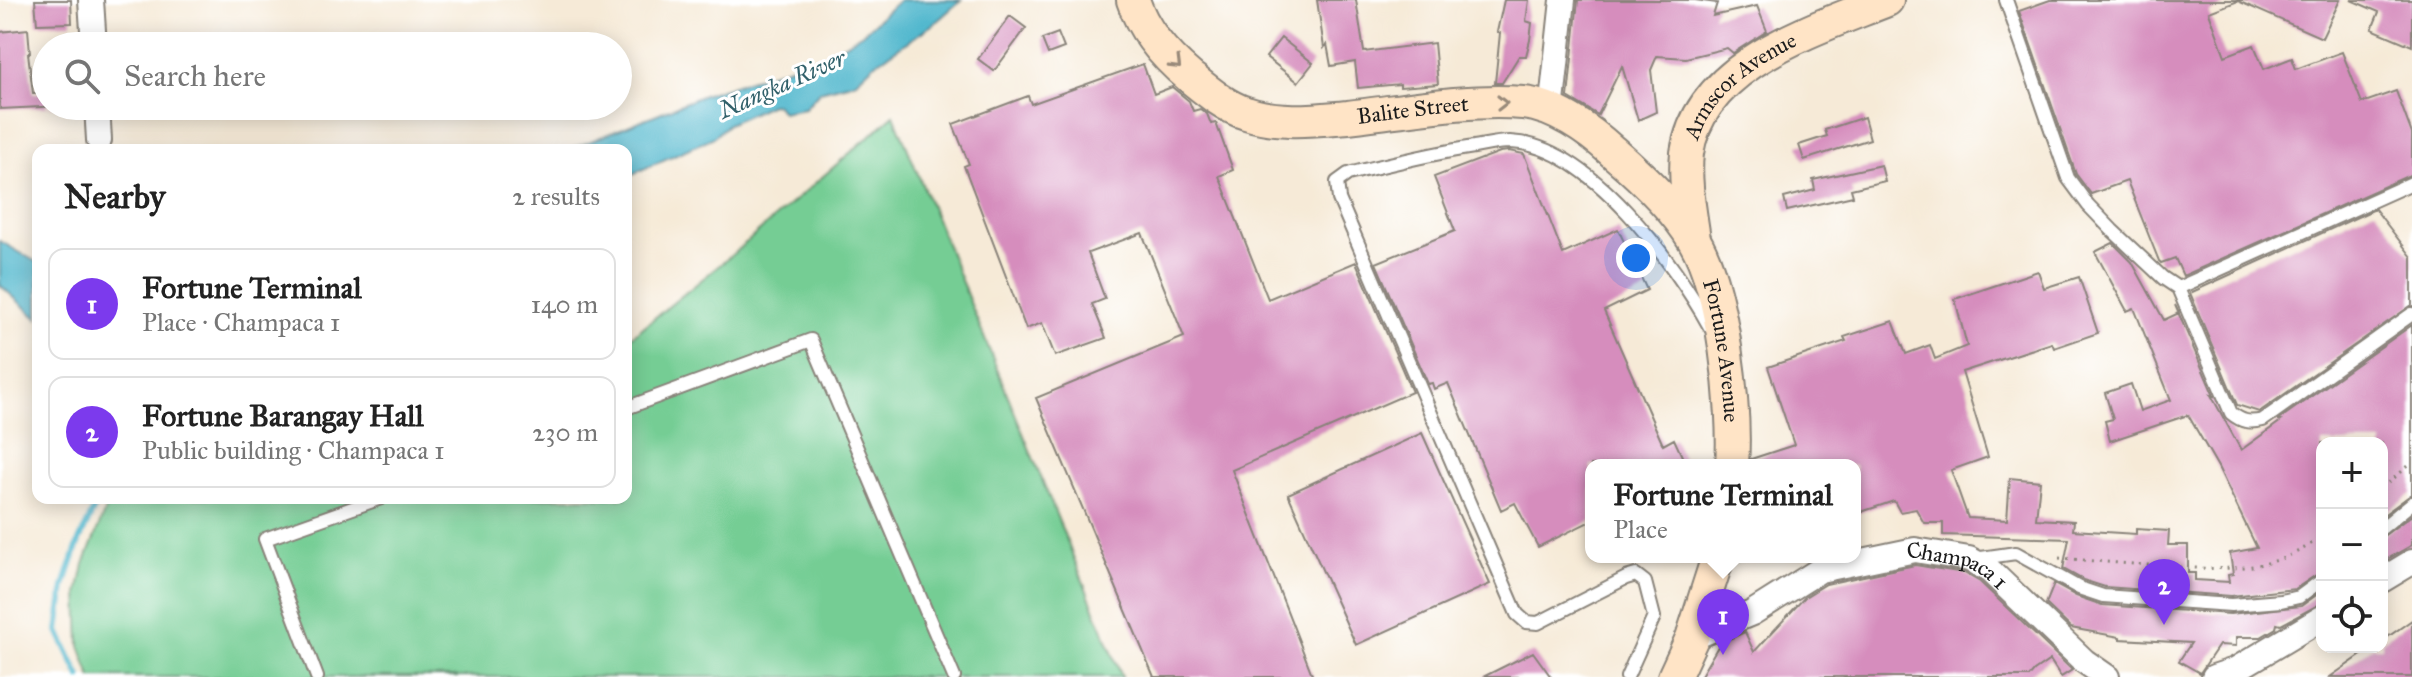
<!DOCTYPE html>
<meta charset="utf-8">
<style>
:root{--surface:#fff;--page:#f6f6f6;--text:#222;--muted:#767676;--line:#e0e0e0;--accent:#7c3aed}
body{margin:0;font-family:"IM FELL Great Primer",serif;background:var(--page);color:var(--text)}
.controls{position:absolute;right:24px;bottom:24px;display:grid;overflow:hidden;border-radius:16px;box-shadow:0 4px 20px #0003}
.controls button{width:72px;height:72px;display:grid;place-items:center;padding:0;border:0;border-bottom:2px solid var(--line);background:var(--surface);color:var(--text);font:40px sans-serif}
.you{position:absolute;left:1636px;top:258px;width:28px;height:28px;margin:-20px;border:6px solid #fff;border-radius:50%;background:#1a73e8;box-shadow:0 0 0 12px #1a73e833}
.badge{display:grid;place-items:center;width:52px;height:52px;border-radius:50%;background:var(--accent);color:#fff;font-size:26px;font-weight:700}
.pin{position:absolute;translate:-50% -66px;filter:drop-shadow(0 2px 4px #0008)}
.pin::after{content:'';position:absolute;top:42px;width:28px;height:24px;background:inherit;clip-path:polygon(0 0,100% 0,50% 100%)}
.popup{position:absolute;left:1585px;top:459px;width:276px;height:104px;box-sizing:border-box;display:grid;place-content:center;border-radius:16px;background:var(--surface);filter:drop-shadow(0 2px 6px #0005);font-size:26px;white-space:nowrap;color:var(--muted)}
.popup b{font-size:30px;color:var(--text)}
.popup::after{content:'';position:absolute;left:50%;top:100%;margin-left:-16px;border:16px solid transparent;border-top-color:var(--surface)}
.list{margin:0;padding:0;list-style:none}
h2{display:flex;justify-content:space-between;align-items:center;height:104px;margin:0;padding:0 32px;font-size:34px}
h2 small{font-size:26px;font-weight:400;color:var(--muted)}
.list li{display:grid;grid-template-columns:52px 1fr auto;gap:24px;align-items:center;box-sizing:border-box;height:112px;margin:0 16px 16px;padding:0 16px;border:2px solid var(--line);border-radius:16px}
.list b{display:block;font-size:30px;white-space:nowrap}
.list p{margin:0;font-size:26px;white-space:nowrap;color:var(--muted)}
.list em{font-size:26px;font-style:normal;color:var(--muted)}
.icon{flex:none;width:44px;height:44px;fill:none;stroke:currentColor;stroke-width:2;stroke-linecap:round;stroke-linejoin:round}
.map{position:relative;flex:none;width:2412px;height:677px;overflow:hidden}
.search{position:absolute;background:var(--surface);box-shadow:0 4px 20px #0003;left:32px;top:32px;width:600px;height:88px;display:flex;align-items:center;gap:20px;box-sizing:border-box;padding:0 28px;border-radius:44px;color:var(--muted);font-size:30px}
.panel{position:absolute;background:var(--surface);box-shadow:0 4px 20px #0003;left:32px;top:144px;width:600px;height:360px;border-radius:16px}
.map>svg:first-child{display:block}
.green{fill:#74cd94;stroke:#487458;stroke-width:2}
.water{fill:#4eb6cc;stroke:#356974;stroke-width:2}
.lines{fill:none;stroke-linecap:round;stroke-linejoin:round}
.stream{stroke:#4eb6cc;stroke-width:6}
.building{fill:#d68dbd}
.service-casing{stroke:#89837a;stroke-width:16}
.minor-casing{stroke:#89837a;stroke-width:28}
.secondary-casing{stroke:#89837a;stroke-width:36}
.path{stroke:#89837a;stroke-width:3;stroke-dasharray:2 6;stroke-linecap:butt}
.service{stroke:#fff;stroke-width:12}
.minor{stroke:#fff;stroke-width:24}
.secondary{stroke:#ffe4c6;stroke-width:32}
.oneway{stroke:#998a7a}
.labels{text-anchor:middle;stroke-width:6;stroke-linejoin:round;paint-order:stroke}
.street-label{font-size:22px;fill:#1c1c1c;stroke:#fff}
.water-label{font-size:24px;font-style:italic;fill:#32616b;stroke:#fff}
</style>
<div class="map">
<svg width="2412" height="677" viewBox="0 0 2412 677">
<rect width="100%" height="100%" fill="#fff"/>
<filter id="ink" filterUnits="userSpaceOnUse"><feTurbulence type="fractalNoise" baseFrequency=".0125" numOctaves="2"/><feDisplacementMap in="SourceGraphic" scale="16" xChannelSelector="R" yChannelSelector="G"/><feConvolveMatrix kernelMatrix="1 2 1 2 8 2 1 2 1" color-interpolation-filters="sRGB"/></filter>
<filter id="wash" filterUnits="userSpaceOnUse"><feTurbulence type="fractalNoise" baseFrequency=".006" numOctaves="4" result="noise"/><feDisplacementMap in="SourceGraphic" scale="32" xChannelSelector="R" yChannelSelector="G"/><feGaussianBlur stdDeviation="1.8" result="paint"/><feColorMatrix in="noise" values="0 0 0 0 0 0 0 0 0 0 0 0 0 0 0 0 0 1.4 0 .05"/><feComposite in="paint" operator="in"/></filter>
<g filter="url(#wash)">
<rect width="100%" height="100%" fill="#f6ead7"/>
<path class="green" d="M894 115 1122 677H91L80 646 78 594 84 564 110 498H626V341L727 259Z"/>
<path class="water" d="M899 0H961L935 23 873 65 855 82 820 91 805 108 782 112 777 105 771 104 728 124 714 137 626 177V150H569L706 94 827 55 864 32Z
M0 241 38 263V319L0 285Z"/>
<g class="lines">
<path class="stream" d="M80 677 58 631 64 586 79 541 99 498"/>
</g>
<g id="blocks">
<path class="building" d="M35 0H71L72 23 37 24Z
M1317 0H1356L1364 52 1434 43 1438 84 1400 87V84L1358 88 1355 62 1331 66 1327 44 1324 48Z
M1504 0H1529L1526 21 1532 23 1530 40 1526 56H1519L1502 83H1495L1500 33 1497 32Z
M1578 0H1695L1717 3 1713 16 1757 6 1767 31 1733 53 1727 48 1686 58 1657 56 1651 70 1656 112 1638 120 1622 66 1598 115 1568 97Z
M2050 0H2340L2322 38 2238 1 2209 12 2225 56 2254 45 2264 69 2292 58 2296 69 2342 52 2362 103 2396 91 2412 134V174L2183 276 2175 258 2161 263 2159 261 2127 181 2091 194 2076 174 2019 11Z
M2351 0H2412V46L2372 29 2379 12Z
M1010 16 1026 28 994 71 978 59Z
M28 29 30 53H28L33 93H46V106H63L0 109V32Z
M1058 33 1064 48 1048 54 1042 39Z
M1281 38 1313 63 1298 82 1266 57Z
M1143 64 1154 94 1172 87 1189 101 1193 111 1200 109 1207 114 1211 124 1216 123 1233 170 1219 176 1268 299 1356 262 1412 392 1232 470 1313 677H1154L1036 398 1184 337 1142 233 1088 253 1105 299 1092 304 1106 338 1055 356 1042 323 1026 329 964 166 969 164 953 124 1028 96 1031 104Z
M1864 117 1870 139 1804 160 1799 145 1827 136 1825 130Z
M1509 151 1524 154 1563 254 1618 229 1647 290 1604 311 1663 445 1674 439 1686 465H1591V521L1538 547 1515 503 1501 510 1448 383 1434 389 1432 383 1428 384 1376 263 1455 231 1434 177 1500 152Z
M1881 165 1885 181 1851 189 1853 196 1787 211 1784 198 1815 190 1813 180Z
M2375 209 2412 257V305L2259 412 2237 405 2190 293Z
M2113 243 2132 262 2164 320 2179 313 2175 305 2214 396 2211 395 2241 450 2281 421 2278 420 2412 325V494L2382 516V443H2322V571L2295 589 2231 596 2105 587 2083 580 2063 569 2069 539 1943 535V523H1924L1916 509 1900 512 1894 501 1855 514V465H1751V459L1794 445 1768 367 1846 341 1844 337 1893 321 1906 354 1930 345 1935 359 1967 346 1955 299 2038 271 2044 288 2079 277 2098 333 2054 348 2052 343 1962 372 1988 457 1951 470 1968 518 2007 520 2010 478 2040 481 2036 519 2074 521 2073 530 2136 534V529L2169 531 2168 545H2188V573H2195V580L2229 582 2228 575 2233 574 2230 553 2257 548 2218 467 2188 415 2110 441 2105 421 2113 419 2105 393 2131 384 2140 411 2171 400 2134 308 2127 311 2095 252Z
M1422 433 1490 584 1356 645 1288 494Z
M2412 515V545L2382 562V537Z
M1915 565 1964 573 1980 582 2072 670 2061 677 2050 660 2034 671 2029 677H1700L1720 643 1745 632 1754 652 1805 597 1826 584Z
M2054 584 2076 596 2102 605 2230 614 2301 606 2322 591V603L2281 625 2277 624 2276 628 2261 637H2236V646L2219 645 2200 673 2179 661 2191 643 2120 639V637L2071 628 2046 604Z
M2412 620V677H2330L2373 647H2382V641Z
M1533 652 1551 677H1483Z"/>
</g>
</g>
<g filter="url(#ink)">
<use href="#blocks" fill-opacity="0" stroke="#89837a" stroke-width="2"/>
<g class="lines">
<g class="service-casing">
<path id="service" d="M2006 0 2068 178 2088 205 2112 230 2163 278 2178 288 2231 413C2242 422 2249 423 2263 420L2412 314
M2178 288 2412 183
M626 408 811 340 954 677
M2382 528 2412 503
M1974 559 2016 553 2079 588 2103 596 2231 605 2281 601 2299 597 2322 580
M317 677 265 539 381 498
M1627 677 1654 617 1645 582 1636 575 1626 578 1538 623 1526 622 1517 614 1339 199 1337 182 1348 174C1390 164 1432 153 1474 147 1486 145 1498 142 1510 142 1589 144 1675 264 1710 327"/>
</g>
<g class="minor-casing">
<g id="minor">
<path d="M91 0 94 46"/>
<path d="M97 106 99 140"/>
<path d="M1551 112 1563 0"/>
<path d="M2382 580 2412 562"/>
<path id="s1" d="M1692 638 1752 613 1820 570 1915 550 1969 559 1989 570 2084 661 2107 677"/>
<path d="M2214 677 2235 670 2322 618"/>
</g>
</g>
<g class="secondary-casing">
<g id="secondary">
<path id="s2" d="M1133 0C1143 31 1166 57 1190 77 1206 90 1226 107 1246 113 1279 124 1313 120 1348 117 1402 111 1469 98 1523 103 1555 106 1589 130 1612 151 1640 175 1675 208 1694 240 1723 288 1736 409 1732 465"/>
<path id="s3" d="M1694 239C1690 211 1684 181 1687 153 1700 63 1816 29 1887 0"/>
<path d="M1674 677 1692 638 1718 557"/>
</g>
</g>
<path class="path" d="M2382 488 2412 463
M2059 558C2094 561 2129 564 2164 566 2221 570 2274 574 2322 536"/>
<use href="#service" class="service"/>
<use href="#minor" class="minor"/>
<use href="#secondary" class="secondary"/>
</g>
<defs><path id="oneway-chevron" d="M-2-3.5L2.5 0L-2 3.5" fill="none" stroke-width="1.6" stroke-linecap="round" stroke-linejoin="round" transform="scale(2)"/></defs>
<g class="oneway">
<use href="#oneway-chevron" transform="translate(1176 64) rotate(45)"/>
<use href="#oneway-chevron" transform="translate(1502 103)"/>
</g>
</g>
<g class="labels">
<g class="street-label">
<text dy="8" stroke="none"><textPath href="#s3" startOffset="176">Armscor Avenue</textPath></text>
<text dy="8" stroke="none"><textPath href="#s2" startOffset="332">Balite Street</textPath></text>
<text dy="8" stroke="none"><textPath href="#s2" startOffset="782">Fortune Avenue</textPath></text>
<text dy="8" stroke="none"><textPath href="#s1" startOffset="288">Champaca 1</textPath></text>
</g>
<g class="water-label">
<text transform="translate(782 84) rotate(-24)" y="8">Nangka River</text>
</g>
</g>
</svg>
<div class="controls">
<button>+</button>
<button>−</button>
<button><svg class="icon" aria-label="locate" viewBox="0 0 24 24"><circle cx="12" cy="12" r="6"/><path d="M12 2v4M12 18v4M2 12h4M18 12h4"/></svg></button>
</div>
<div class="you"></div>
<div class="pin badge" style="left:1723px;top:655px">1</div>
<div class="popup"><b>Fortune Terminal</b>Place</div>
<div class="pin badge" style="left:2164px;top:625px">2</div>
<div class="search"><svg class="icon" aria-label="search" viewBox="0 0 24 24"><circle cx="10" cy="10" r="6"/><path d="M15 15l6 6"/></svg>Search here</div>
<section class="panel">
<h2>Nearby<small>2 results</small></h2>
<ul class="list">
<li><span class="badge">1</span><div><b>Fortune Terminal</b><p>Place · Champaca 1</p></div><em>140 m</em></li>
<li><span class="badge">2</span><div><b>Fortune Barangay Hall</b><p>Public building · Champaca 1</p></div><em>230 m</em></li>
</ul>
</section>
</div>
